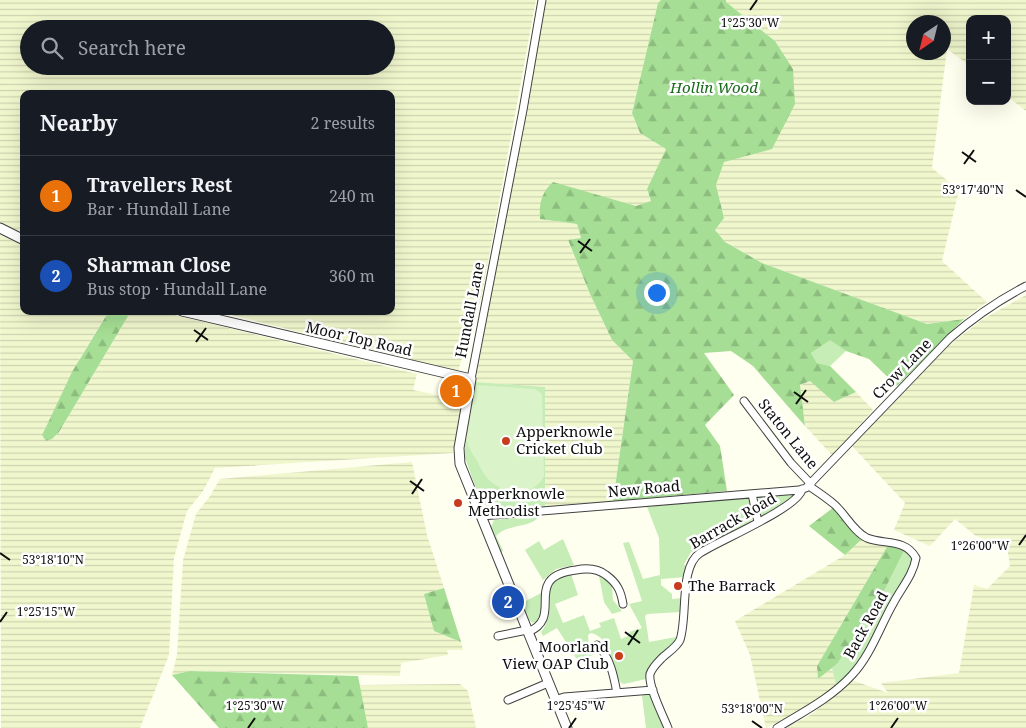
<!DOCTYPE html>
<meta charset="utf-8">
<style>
:root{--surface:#171b24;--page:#20242c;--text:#f1f3f6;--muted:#9ea1a6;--line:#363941;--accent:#c83b1c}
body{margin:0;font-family:"Noto Serif",serif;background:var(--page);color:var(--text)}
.controls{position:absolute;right:15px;top:15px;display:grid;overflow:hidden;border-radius:10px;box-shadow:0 5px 20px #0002}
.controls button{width:45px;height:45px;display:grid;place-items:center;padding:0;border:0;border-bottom:1px solid var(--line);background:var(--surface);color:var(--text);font:25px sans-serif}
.compass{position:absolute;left:906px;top:15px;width:45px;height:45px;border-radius:50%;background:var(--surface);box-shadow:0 5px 20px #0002;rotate:215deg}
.you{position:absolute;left:656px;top:292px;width:18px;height:18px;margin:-12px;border:4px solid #fff;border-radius:50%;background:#1a73e8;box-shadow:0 0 0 8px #1a73e833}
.badge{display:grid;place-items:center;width:32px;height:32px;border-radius:50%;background:var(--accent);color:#fff;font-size:16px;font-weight:700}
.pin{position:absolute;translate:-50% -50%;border:2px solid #fff;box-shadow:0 1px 5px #0006}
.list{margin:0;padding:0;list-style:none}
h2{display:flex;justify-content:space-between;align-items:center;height:65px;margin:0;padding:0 20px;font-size:21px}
h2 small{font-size:16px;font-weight:400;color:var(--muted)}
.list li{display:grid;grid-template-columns:32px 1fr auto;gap:15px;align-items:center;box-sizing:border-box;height:80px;padding:0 20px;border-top:1px solid var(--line)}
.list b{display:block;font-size:19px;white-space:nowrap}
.list p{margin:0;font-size:16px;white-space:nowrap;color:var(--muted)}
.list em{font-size:16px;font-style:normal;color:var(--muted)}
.icon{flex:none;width:28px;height:28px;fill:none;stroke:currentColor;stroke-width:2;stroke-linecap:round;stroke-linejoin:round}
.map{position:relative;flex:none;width:1026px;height:728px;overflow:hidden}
.search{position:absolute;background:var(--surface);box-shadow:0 5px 20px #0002;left:20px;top:20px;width:375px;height:55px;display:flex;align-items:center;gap:12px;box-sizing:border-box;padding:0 18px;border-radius:28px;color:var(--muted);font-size:19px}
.panel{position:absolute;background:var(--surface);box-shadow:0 5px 20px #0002;left:20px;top:90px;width:375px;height:225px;border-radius:10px}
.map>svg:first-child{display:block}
.farmland{fill:url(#farmland-rules);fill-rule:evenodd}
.green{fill:#c6edb6}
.forest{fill:url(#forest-firs)}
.pitch{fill:#dbf3c9}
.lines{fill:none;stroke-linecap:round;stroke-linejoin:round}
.minor-casing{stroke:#414141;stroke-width:9}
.tertiary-casing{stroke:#414141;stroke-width:11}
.minor{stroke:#fff;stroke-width:7}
.tertiary{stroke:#fff;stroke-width:9}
.ticks{fill:none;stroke:#0e0e0e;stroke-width:2}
.poi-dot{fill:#c83b1c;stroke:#fff;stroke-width:2}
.labels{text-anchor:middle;stroke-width:5;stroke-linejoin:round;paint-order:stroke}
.park-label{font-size:15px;font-style:italic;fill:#1a6b1b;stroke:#fff}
.street-label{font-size:15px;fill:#0e0e0e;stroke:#fff}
.poi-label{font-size:15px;fill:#0e0e0e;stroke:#fff;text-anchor:start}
.ticks-label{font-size:12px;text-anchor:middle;fill:#0e0e0e;stroke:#fff;stroke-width:5;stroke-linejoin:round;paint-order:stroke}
</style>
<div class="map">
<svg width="1026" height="728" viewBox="0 0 1026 728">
<defs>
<pattern id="farmland-rules" width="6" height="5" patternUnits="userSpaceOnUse" patternTransform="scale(1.25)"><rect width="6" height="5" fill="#f1f7cd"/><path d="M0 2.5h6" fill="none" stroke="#cdd3af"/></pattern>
<pattern id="forest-firs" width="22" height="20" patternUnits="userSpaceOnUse" patternTransform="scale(1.25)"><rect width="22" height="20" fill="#a5de94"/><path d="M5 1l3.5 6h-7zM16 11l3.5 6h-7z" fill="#8dbd7e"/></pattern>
</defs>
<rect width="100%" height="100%" fill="#fffff0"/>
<path class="farmland" d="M0 0H536L482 295 458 371 215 311H391V94H24V233L0 223ZM29 29H386V66H29Z
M545 0H661L658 3 632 113 640 133 666 149 647 189 651 202 636 206 553 183 540 219 577 224 581 238 568 241 590 294 612 340 633 361 613 501 545 506 544 387 475 382Z
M726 0H1026V111L1007 96V19H970V66L947 49 932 168 959 190 942 261 987 302 964 319 927 324 762 263 725 242 715 230 724 218 716 185 724 161 772 149 793 69 775 41 726 2ZM914 22H944V52H914Z
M0 235 24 246V311H109L80 358 52 439 59 432 131 311H158L417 374 413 390 462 400 453 453 215 468 203 491 187 511 174 558 169 655 140 728H1Z
M1026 295V728H786L812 714 852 680 888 693 881 683 959 673 974 585 987 589 1010 566 1007 547 976 536 955 519 930 546 894 530 905 503 852 446 948 346 983 319Z
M810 380 834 402 856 392 873 410 834 454H831L805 426 800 386Z
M412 462 427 535 444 588 425 594 434 631 461 642 463 650H447L448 655 401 663 400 676 190 671 172 675 177 655 183 560 196 514 210 496 220 479Z
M862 539 876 544 888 545 817 666 818 679 832 668 836 686 806 708 766 728 750 655 735 621 845 555Z
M460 684 468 691 476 728H368L359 685Z"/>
<path class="green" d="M830 339 846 351 830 366 817 363 811 353Z
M475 382 545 387V506L494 509 486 506 479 497 464 455Z
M792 493 794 495 790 500 761 516 756 502V500L761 497Z
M743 497 748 499 750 501 752 520 727 536 691 552 684 564 686 567V577L661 579V585L672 594V599L683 598 680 612 647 614 645 616 649 642 676 637C676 649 655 656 649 667 648 671 647 675 646 679L624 684 621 683C610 667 614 639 591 633L588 635 589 648 594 654 583 660 576 658 557 628 543 636 541 632C545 627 548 621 549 614 552 592 543 581 571 574L578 595 555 604 563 623 584 615 590 631 601 627 599 623 614 618 621 639 630 635 629 632 642 628 629 604 642 601 623 543 629 542 643 579 660 575 659 538 647 507Z
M541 515C531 529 508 523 496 536L503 550 501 553 491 527 494 520Z
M563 539 574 565 556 569 543 580 525 550 539 541 544 550Z
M904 551 912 558 910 571 856 667 836 686 832 668 837 664 875 609Z
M599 576C614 583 612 586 613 600L622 611 612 614 604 602Z
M541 593V616L537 622 533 623 530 621 523 608 526 606 524 602Z
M649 692 652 694 666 728H646L642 696Z"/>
<path class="forest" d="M661 0H726V2L775 41 793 69 795 104 772 149 724 162 716 185 724 218 715 230 725 242 762 263 927 324 964 319 897 386 869 359 846 351 830 340 811 353 817 363 830 366 856 392 834 402 810 381 800 385 805 426 753 366 731 351 704 353 734 395 705 425 720 446 727 491 613 501 633 361 612 340 590 294 568 240 581 238 577 224 540 219C539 204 541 193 553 182L636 206 651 201 647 189 666 149 640 133 632 113 658 3Z
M109 311H131L59 432 52 439 46 441 42 435 46 427 72 372Z
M834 507 862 539 845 555 809 526Z
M888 545 904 551 875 609 837 664 818 679 817 666Z
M444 588 461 642 434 631 424 594Z
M190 671 358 676 368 728H219L172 675Z"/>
<path class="pitch" d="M477 385 535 389 542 394 544 476C533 498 504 495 488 479 483 474 480 466 476 459 472 453 467 446 467 438 466 426 474 399 477 385Z"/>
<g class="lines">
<g class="minor-casing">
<path id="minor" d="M471 379 523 110 542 0
M744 401 791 463 811 484
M752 494 758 522
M481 516 799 490 806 488 950 338C973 318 999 300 1026 286
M528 632C566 617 520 577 576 570 586 568 597 568 606 575 617 583 621 591 623 604
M498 636 527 630
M597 645C610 656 614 677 617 693
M508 700 548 683
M555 700 564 697 653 690
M668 728C663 715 648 687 650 674 652 668 657 663 661 659 667 653 677 647 680 640 688 616 679 567 700 553 718 541 800 507 802 489
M777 728C803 712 831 698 852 675 871 655 880 626 894 602 902 587 913 575 916 558 905 538 884 545 867 538 854 532 845 514 835 505 827 498 818 492 809 486"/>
</g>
<g class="tertiary-casing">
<path id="tertiary" d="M0 228 24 240
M182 311 471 379 459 448 460 464 567 728"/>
</g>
<use href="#minor" class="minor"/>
<use href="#tertiary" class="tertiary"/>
</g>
<path class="ticks" d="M750 10 757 0M962 152 976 162M964 164 974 150M1016 190 1026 197M578 241 592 251M580 253 590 239M194 330 208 340M196 342 206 328M794 392 808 402M796 404 806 390M410 481 424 491M412 494 422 479M1019 545 1026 535M0 553 10 560M0 622 7 612M625 632 640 643M628 645 638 630M752 721 762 728M248 728 255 718M569 728 576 718M891 728 898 718"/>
<g class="poi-dot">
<circle cx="506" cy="441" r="5"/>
<circle cx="458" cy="503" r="5"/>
<circle cx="678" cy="586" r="5"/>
<circle cx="619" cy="656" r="5"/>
</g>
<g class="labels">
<g class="park-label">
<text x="714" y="93">Hollin Wood</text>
</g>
<g class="street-label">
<text transform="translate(470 310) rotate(-79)" y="5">Hundall Lane</text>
<text transform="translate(359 339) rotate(13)" y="5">Moor Top Road</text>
<text transform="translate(902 369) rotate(-46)" y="5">Crow Lane</text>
<text transform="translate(788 434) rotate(51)" y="5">Staton Lane</text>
<text transform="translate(644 489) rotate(-5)" y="5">New Road</text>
<text transform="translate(733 521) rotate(-30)" y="5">Barrack Road</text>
<text transform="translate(866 625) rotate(-61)" y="5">Back Road</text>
</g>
<g class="poi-label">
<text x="516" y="437">Apperknowle<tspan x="516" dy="17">Cricket Club</tspan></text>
<text x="468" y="499">Apperknowle<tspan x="468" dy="17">Methodist</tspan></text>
<text x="688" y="591">The Barrack</text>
<text x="609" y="652" text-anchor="end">Moorland<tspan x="609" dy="17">View OAP Club</tspan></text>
</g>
</g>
<g class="ticks-label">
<text x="750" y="27">1°25'30"W</text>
<text x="973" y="194">53°17'40"N</text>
<text x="980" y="550">1°26'00"W</text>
<text x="53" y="564">53°18'10"N</text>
<text x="46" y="616">1°25'15"W</text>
<text x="255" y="710">1°25'30"W</text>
<text x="576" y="710">1°25'45"W</text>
<text x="898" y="710">1°26'00"W</text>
<text x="752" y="713">53°18'00"N</text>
</g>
</svg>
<div class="controls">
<button>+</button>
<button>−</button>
</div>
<svg class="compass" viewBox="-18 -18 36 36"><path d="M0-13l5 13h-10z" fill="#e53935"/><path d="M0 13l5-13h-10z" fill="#9ea1a6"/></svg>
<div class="you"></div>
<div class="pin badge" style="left:456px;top:391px;background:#e8710a">1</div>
<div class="pin badge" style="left:508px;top:602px;background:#1a4fb4">2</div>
<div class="search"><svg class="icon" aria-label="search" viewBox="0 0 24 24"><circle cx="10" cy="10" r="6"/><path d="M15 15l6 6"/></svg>Search here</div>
<section class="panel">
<h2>Nearby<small>2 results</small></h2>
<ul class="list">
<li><span class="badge" style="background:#e8710a">1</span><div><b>Travellers Rest</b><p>Bar · Hundall Lane</p></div><em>240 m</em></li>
<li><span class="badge" style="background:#1a4fb4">2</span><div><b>Sharman Close</b><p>Bus stop · Hundall Lane</p></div><em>360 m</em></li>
</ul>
</section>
</div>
